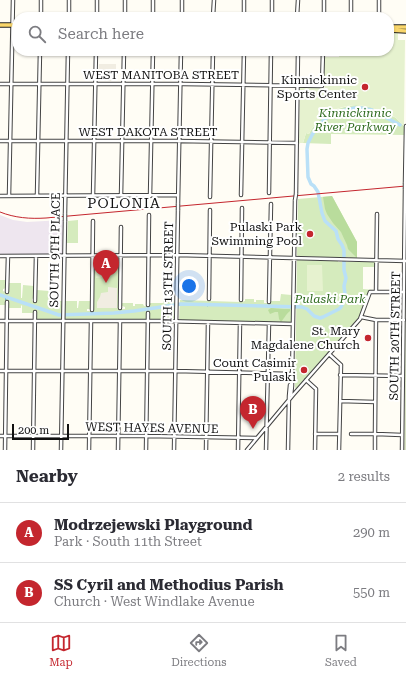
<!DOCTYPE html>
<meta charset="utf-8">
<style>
:root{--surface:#fff;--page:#f2f2f3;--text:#2b2b33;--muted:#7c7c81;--line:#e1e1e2;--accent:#c4262e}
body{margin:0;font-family:"Roboto Serif",serif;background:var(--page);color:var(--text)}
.scale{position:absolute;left:12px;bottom:10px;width:57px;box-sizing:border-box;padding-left:4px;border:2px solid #111;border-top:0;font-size:11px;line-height:14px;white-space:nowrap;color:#111;-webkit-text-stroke:3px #fff;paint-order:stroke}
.you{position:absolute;left:189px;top:286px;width:14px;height:14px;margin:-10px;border:3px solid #fff;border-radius:50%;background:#1a73e8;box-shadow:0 0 0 6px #1a73e833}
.badge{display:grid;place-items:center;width:26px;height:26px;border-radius:50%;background:var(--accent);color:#fff;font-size:13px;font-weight:700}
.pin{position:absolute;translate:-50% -33px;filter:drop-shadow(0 1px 2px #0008)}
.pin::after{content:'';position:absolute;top:21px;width:14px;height:12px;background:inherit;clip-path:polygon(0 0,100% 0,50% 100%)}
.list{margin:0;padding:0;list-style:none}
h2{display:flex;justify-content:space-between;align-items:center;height:52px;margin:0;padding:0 16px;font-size:17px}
h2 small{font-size:13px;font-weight:400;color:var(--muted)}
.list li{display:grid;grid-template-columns:26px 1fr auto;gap:12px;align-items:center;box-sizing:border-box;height:60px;padding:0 16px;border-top:1px solid var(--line)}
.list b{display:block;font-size:15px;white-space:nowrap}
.list p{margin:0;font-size:13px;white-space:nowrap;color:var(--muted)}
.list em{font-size:13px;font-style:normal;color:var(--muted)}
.icon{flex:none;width:22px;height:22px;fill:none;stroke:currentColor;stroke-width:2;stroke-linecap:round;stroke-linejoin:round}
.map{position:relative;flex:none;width:406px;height:450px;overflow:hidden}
.search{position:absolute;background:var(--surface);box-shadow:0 1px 3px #0004;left:12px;right:12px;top:12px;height:44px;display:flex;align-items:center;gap:10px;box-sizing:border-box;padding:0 14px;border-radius:16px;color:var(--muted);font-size:15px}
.sheet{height:172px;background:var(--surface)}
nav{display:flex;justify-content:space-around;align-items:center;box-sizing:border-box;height:56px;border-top:1px solid var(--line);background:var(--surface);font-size:11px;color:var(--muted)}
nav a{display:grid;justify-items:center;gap:2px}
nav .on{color:var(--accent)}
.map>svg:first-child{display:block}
.industrial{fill:#eee6ef}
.green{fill:#d5ebbd}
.forest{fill:#b9dc9c}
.cemetery{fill:#d9e3c4}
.pitch{fill:#e6f2cf}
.plaza{fill:#f1ede2}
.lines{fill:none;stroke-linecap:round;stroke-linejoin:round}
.stream{stroke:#3f96cf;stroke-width:1}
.river{stroke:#b9e0f7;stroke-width:3.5}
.minor-casing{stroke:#444;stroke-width:4.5}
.major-casing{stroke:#222;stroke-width:5.5}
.minor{stroke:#fff;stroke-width:2.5}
.major{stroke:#f9d66b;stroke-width:3.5}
.rail{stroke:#c4262e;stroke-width:1}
.minor-bridge-casing{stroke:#444;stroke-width:4.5;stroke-linecap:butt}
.minor-bridge{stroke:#fff;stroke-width:2.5}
.poi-dot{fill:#c4262e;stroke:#fff;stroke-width:1.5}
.labels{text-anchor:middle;stroke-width:4;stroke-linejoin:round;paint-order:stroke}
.street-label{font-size:12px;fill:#111;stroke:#fff}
.poi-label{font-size:12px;fill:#111;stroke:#fff;text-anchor:end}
.park-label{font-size:12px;font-style:italic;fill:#2f6b1f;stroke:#fff}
.quarter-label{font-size:14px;letter-spacing:1px;fill:#111;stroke:#fff}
</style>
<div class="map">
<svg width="406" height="450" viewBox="0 0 406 450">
<rect width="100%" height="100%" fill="#fffdf5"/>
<path class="industrial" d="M0 215 13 220 27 222 63 220V254H0Z"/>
<path class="green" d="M356 105 371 107 388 116 389 114 396 118 404 126V135L331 134V144L303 143 306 133 309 134C318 115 337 107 356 105Z
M332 196 357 242V258H350L349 257H338V258L298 256 297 255 298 200V199Z
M78 220V243H67L68 221Z
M95 257H118L119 258V309H125V307L122 306 121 303H133V306H135V304H143L144 306 149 305 150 303H163V301H174V320H66L65 319V301H77V308H78L79 301H91V309H87V311H94V258Z
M297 260H299L338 261V262H375L376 263V267H363V289L374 290H370L368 293 359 317 296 389 295 387Z
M0 280H6V288L3 289V291L7 293 9 292V283H21V298H22L23 285 34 286V298L32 299V301L36 303 37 290 49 291V308H51V301H62V319L37 320V311H34V313H22V306L21 305V308H9L8 302H6V305H0Z
M281 294 291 295V322L290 323 180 320 179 319 180 300 241 302 245 301V299H254V302H256V300H264V303H270V301H280Z"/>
<path class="forest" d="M332 196 357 242V258L348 249 347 245 341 232 333 223 327 214 325 209 323 197Z
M271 308 284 309H290V311C285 315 284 319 281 322L279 319 278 312H275L270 314 268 310Z"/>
<path class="cemetery" d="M406 293V450H404Z"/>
<path class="pitch" d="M389 32H398V40H405L404 126 396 118 390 114 388 116C381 112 373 107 365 106 343 102 318 114 309 134L306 133 303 143H299L300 88 302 87 325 88 324 84V57H339V51H389Z
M97 259H117C116 272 109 277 96 278V260Z
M307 265H322L323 291H307Z"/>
<path class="plaza" d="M99 64H116V75H112V81H98Z
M108 287 117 288V308H97V302L100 297 101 293 108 292Z"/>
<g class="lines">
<path class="stream" d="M5 297 6 300
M205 304 207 306"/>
<path class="river" d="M0 295 59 315 114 313 134 311 181 304 302 307 307 309 314 316 320 318 323 317 339 309 341 307 344 301 345 294 344 286 346 278 344 270V250L342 245 338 239 336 231 325 221 322 213 318 192 314 186 311 184 308 177 307 149 308 143 312 135 318 125 328 117 341 111 355 108H361L372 110 400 125"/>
<g class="minor-casing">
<path id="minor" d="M41 17V0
M69 17V0
M97 17V0
M125 17V0
M153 17V0
M182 17V0
M213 17 214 0
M244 17V0
M272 17V0
M297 17 298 0
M324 17V0
M351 17V0
M379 17V0
M0 84H183L322 86 323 51
M0 141H177L297 143
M405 183 406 126
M269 193 271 51
M296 194 298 51
M37 195 40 51
M241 195 244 51
M0 196 178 195
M9 196 13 0
M93 196 96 51
M121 196 124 51
M150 196 153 51
M210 197 213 51
M178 204 181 51
M65 214 68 51
M0 256 177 255 406 261
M7 292 8 256
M376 292 377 214
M209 299 210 210
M241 300 242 208
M35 301 36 256
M269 302 271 204
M148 305 149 215
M120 308 121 227
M92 310 93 221
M361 317 376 320H404
M0 321H162L293 324
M329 354 341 365 339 450
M0 371H176L292 374
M340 375 403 376
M306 380 316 389 315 450
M291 395 292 386V383L295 200
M340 401 375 402
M375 433 376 320
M315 434H339
M351 434H373
M376 434 402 435
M0 436H146L256 438
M5 450 7 302
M33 450 35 312
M61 450 65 221
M89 450 91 322
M118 450 120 322
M146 450 148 313
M174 450 178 210
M206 450 208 323
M238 450 240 323
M247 450 293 395 360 319 370 292H404
M266 450 269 324
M288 450 289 396 290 385 292 383
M375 450V435
M402 450 405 189"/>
</g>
<g class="major-casing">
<path id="major" d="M0 25H17
M389 27H406
M389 30 406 31"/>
</g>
<use href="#minor" class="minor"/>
<use href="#major" class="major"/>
<path class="rail" d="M0 212C15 218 30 219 46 218L406 186"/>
<g class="minor-bridge-casing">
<path id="minor-bridge" d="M405 189V183
M295 200 296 194
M178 210V204
M65 221V214"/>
</g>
<use href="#minor-bridge" class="minor-bridge"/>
</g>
<g class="poi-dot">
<circle cx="365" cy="87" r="4"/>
<circle cx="310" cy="234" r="4"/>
<circle cx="368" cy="338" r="4"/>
<circle cx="304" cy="370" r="4"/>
</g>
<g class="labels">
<g class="street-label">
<text x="161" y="79">WEST MANITOBA STREET</text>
<text x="148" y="136">WEST DAKOTA STREET</text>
<text transform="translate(55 250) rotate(-89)" y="4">SOUTH 9TH PLACE</text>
<text transform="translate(168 286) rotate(-89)" y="4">SOUTH 13TH STREET</text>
<text transform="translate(395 336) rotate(-89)" y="4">SOUTH 20TH STREET</text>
<text transform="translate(152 428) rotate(1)" y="4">WEST HAYES AVENUE</text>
</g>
<g class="poi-label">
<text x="357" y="84">Kinnickinnic<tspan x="357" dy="14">Sports Center</tspan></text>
<text x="302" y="231">Pulaski Park<tspan x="302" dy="14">Swimming Pool</tspan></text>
<text x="360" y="335">St. Mary<tspan x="360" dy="14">Magdalene Church</tspan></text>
<text x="296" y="367">Count Casimir<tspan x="296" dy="14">Pulaski</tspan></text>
</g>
<g class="park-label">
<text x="355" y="117">Kinnickinnic<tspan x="355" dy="14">River Parkway</tspan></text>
<text x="330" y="303">Pulaski Park</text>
</g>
<g class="quarter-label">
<text x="124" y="208">POLONIA</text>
</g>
</g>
</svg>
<div class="scale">200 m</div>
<div class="you"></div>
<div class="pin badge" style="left:106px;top:283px">A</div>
<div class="pin badge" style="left:253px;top:429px">B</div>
<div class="search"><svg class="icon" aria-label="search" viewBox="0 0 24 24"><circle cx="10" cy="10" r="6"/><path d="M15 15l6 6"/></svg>Search here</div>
</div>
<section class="sheet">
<h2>Nearby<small>2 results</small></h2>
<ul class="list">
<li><span class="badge">A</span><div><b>Modrzejewski Playground</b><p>Park · South 11th Street</p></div><em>290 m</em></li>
<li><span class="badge">B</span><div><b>SS Cyril and Methodius Parish</b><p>Church · West Windlake Avenue</p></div><em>550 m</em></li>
</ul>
</section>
<nav>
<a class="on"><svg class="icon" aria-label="map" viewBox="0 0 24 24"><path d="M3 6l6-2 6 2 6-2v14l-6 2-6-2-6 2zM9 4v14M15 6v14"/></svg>Map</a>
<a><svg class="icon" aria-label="directions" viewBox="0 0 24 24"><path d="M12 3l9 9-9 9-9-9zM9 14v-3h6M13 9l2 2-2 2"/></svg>Directions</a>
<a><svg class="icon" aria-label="saved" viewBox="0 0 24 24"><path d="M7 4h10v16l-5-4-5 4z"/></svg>Saved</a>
</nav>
